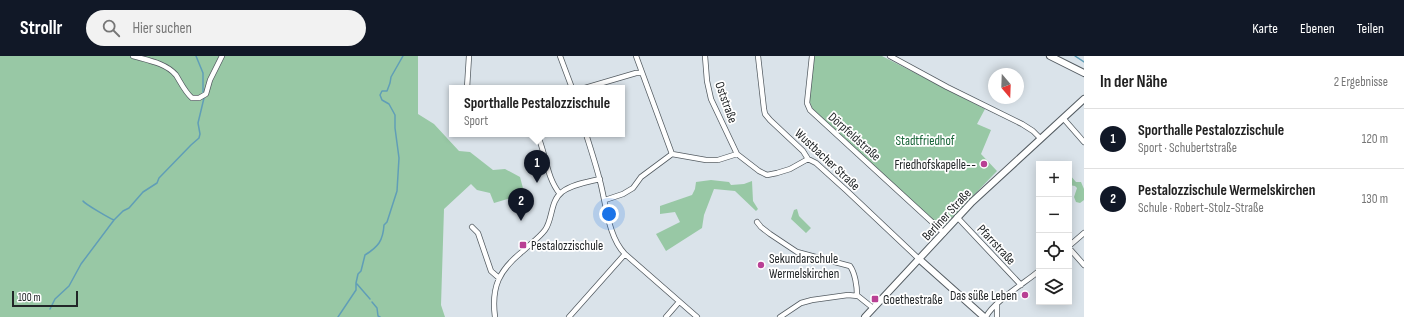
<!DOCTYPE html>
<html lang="de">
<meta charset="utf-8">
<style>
:root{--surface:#fff;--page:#f2f2f2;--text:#222;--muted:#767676;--line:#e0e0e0;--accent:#111827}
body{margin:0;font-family:"Sofia Sans Condensed",sans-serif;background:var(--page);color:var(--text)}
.controls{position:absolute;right:12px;bottom:12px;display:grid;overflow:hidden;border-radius:0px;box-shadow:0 2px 10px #0003}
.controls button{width:36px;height:36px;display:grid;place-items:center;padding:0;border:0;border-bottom:1px solid var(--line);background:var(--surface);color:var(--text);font:20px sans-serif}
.compass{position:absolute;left:988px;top:12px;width:36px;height:36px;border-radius:50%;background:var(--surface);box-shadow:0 2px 10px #0003;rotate:161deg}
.scale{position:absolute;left:12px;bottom:10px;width:66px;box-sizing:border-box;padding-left:4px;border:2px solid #222628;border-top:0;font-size:11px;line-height:14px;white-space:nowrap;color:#222628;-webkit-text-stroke:3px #fff;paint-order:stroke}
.you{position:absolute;left:609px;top:158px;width:14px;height:14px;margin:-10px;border:3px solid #fff;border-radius:50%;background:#1a73e8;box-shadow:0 0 0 6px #1a73e833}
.badge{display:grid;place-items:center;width:26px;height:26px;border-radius:50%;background:var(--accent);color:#fff;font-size:13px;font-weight:700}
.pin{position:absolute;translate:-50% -33px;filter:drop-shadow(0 1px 2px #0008)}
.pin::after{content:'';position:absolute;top:21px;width:14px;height:12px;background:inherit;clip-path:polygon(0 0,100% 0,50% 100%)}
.popup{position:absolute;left:449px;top:29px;width:176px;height:52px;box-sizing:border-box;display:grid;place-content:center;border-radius:0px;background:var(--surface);filter:drop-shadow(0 1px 3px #0005);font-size:13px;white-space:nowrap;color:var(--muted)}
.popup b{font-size:15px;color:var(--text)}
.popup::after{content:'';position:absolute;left:50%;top:100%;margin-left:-8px;border:8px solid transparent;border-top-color:var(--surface)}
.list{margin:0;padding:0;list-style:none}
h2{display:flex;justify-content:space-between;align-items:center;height:52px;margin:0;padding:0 16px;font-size:17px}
h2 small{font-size:13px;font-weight:400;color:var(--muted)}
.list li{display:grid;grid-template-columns:26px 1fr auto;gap:12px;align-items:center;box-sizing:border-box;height:60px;padding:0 16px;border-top:1px solid var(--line)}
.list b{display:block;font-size:15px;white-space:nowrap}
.list p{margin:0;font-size:13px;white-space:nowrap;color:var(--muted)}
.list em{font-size:13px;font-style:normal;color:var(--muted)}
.icon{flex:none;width:22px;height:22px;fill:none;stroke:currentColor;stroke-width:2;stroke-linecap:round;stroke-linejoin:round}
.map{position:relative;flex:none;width:1084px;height:261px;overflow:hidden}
header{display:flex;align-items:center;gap:24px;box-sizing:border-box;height:56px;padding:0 20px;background:var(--accent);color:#fff}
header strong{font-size:19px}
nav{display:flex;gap:22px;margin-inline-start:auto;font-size:14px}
.search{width:280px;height:36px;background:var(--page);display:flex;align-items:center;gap:10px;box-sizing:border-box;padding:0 14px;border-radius:22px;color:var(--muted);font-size:15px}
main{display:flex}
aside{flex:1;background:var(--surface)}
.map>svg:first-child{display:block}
.green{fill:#98c8a5}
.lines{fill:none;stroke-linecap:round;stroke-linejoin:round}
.stream{stroke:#609eb7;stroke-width:1.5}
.minor-casing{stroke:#545c62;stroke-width:6}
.major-casing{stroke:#545c62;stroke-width:8}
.minor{stroke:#fff;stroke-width:4.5}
.major{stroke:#fff;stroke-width:6}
.poi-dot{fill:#b94094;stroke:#fff;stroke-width:1.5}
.labels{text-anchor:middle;stroke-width:3.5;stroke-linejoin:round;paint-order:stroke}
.street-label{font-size:13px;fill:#222628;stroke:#fff}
.park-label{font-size:13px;fill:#166336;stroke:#fff}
.poi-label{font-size:13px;fill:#222628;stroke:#fff;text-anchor:start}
</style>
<header>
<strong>Strollr</strong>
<div class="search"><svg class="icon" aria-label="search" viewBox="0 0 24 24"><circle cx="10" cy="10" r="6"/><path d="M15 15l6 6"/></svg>Hier suchen</div>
<nav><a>Karte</a><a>Ebenen</a><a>Teilen</a></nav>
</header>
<main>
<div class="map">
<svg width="1084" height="261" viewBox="0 0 1084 261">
<rect width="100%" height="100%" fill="#dae3ea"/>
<path class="green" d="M0 0H418V58L434 68 459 95 470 96 493 114 505 113 520 121 524 136 521 139 494 147 490 137 477 134 471 128 444 153 441 249 445 261H0Z
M814 0H882L985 53 977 68 991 74 981 98 997 115 942 172 813 54 809 44Z
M1069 118 1076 126H1081L1084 133V144L1080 147 1076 146 1074 141 1077 132 1075 130 1069 129Z
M711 124 729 126 731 129 744 128 752 125 753 145 758 153 756 155 735 135 714 133 704 159 702 172 666 195 656 178 680 166 675 156 660 158V150L692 139 695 133 696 126Z
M797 153 799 160 811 172 806 177 791 163 794 154Z"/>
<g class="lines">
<path class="stream" d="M196 0 203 17V38
M1075 0 1084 6
M83 145C85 148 109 162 114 164
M357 228 370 243
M372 246 377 252 378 260 380 261
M50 253 55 243 69 230 81 208 114 164 123 155 129 152 143 136 157 127 159 122 191 89 199 82 200 78 198 67 204 42
M338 261 356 234V227L358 218 361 215 365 199C378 191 383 185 384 169L387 166 397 135 399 102 395 72V59L389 48 382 44 380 39 382 35H387L390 27 391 21 403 0"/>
<g class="minor-casing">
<path id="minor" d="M133 0C147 4 166 7 176 19 181 27 185 36 192 42H199L206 38 210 24 222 0
M560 0 572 32
M636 0 672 98
M705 0 707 25 711 43 737 98 759 115 767 119 777 117 790 113 808 103
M758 0 764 53 765 58 770 64 803 95 808 103 816 107 847 135 919 203
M812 0 807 47 810 54 944 177
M890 0 947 31 1022 68 1033 75 1040 82
M467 32 469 0
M585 32 636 17H641
M1063 62 1084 86
M537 78C546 97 546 121 560 138
M586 78C591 94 596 109 600 125 606 147 608 181 625 198L697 261
M672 98 706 104H718L737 98
M605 144 623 138 633 132 641 121 672 98
M957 161 1021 229
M757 166 761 171 770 178 797 196 850 210C855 217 857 230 857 239
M472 171 478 177 491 215 499 222
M1069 190 1084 177
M1069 192 1084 209
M997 249V261
M495 261C491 231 499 214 523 195 530 188 539 182 545 174 553 163 550 145 562 136 572 128 588 126 600 123
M569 261 625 198
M666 261 679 246
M780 261 801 247 812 244 848 239 858 240 873 252
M986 261C993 246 1026 226 1039 215"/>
</g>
<g class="major-casing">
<path id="major" d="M1050 0 1084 17
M919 203 984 261
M865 261 972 146 1084 43"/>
</g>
<use href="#minor" class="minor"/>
<use href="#major" class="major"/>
</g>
<g class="poi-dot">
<circle cx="984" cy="108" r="4"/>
<rect x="519" y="185" width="8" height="8" rx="2"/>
<circle cx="761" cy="209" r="4"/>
<circle cx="1025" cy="239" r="4"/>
<rect x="871" y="239" width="8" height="8" rx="2"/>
</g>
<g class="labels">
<g class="street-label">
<text transform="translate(727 46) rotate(70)" y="5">Oststraße</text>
<text transform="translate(855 80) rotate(42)" y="5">Dörpfeldstraße</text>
<text transform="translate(828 103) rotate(43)" y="5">Wustbacher Straße</text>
<text transform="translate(946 158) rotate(-47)" y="5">Berliner Straße</text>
<text transform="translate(997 188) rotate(47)" y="5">Pfarrstraße</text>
</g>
<g class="park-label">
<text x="925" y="89">Stadtfriedhof</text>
</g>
<g class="poi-label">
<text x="976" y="113" text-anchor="end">Friedhofskapelle--</text>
<text x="531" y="194">Pestalozzischule</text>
<text x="769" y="207">Sekundarschule<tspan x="769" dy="15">Wermelskirchen</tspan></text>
<text x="1017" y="244" text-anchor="end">Das süße Leben</text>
<text x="883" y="248">Goethestraße</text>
</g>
</g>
</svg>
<div class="controls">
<button>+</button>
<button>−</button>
<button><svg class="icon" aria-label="locate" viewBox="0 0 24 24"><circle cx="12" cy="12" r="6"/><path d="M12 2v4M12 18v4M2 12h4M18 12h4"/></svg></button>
<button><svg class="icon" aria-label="layers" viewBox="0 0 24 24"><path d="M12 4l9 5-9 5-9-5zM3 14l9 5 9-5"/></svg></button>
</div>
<svg class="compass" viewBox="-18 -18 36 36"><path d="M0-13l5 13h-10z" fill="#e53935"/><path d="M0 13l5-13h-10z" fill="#767676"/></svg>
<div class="scale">100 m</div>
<div class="you"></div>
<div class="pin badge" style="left:537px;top:127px">1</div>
<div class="popup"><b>Sporthalle Pestalozzischule</b>Sport</div>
<div class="pin badge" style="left:521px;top:165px">2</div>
</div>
<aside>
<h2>In der Nähe<small>2 Ergebnisse</small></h2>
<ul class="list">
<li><span class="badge">1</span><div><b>Sporthalle Pestalozzischule</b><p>Sport · Schubertstraße</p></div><em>120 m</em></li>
<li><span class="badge">2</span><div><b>Pestalozzischule Wermelskirchen</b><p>Schule · Robert-Stolz-Straße</p></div><em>130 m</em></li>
</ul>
</aside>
</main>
